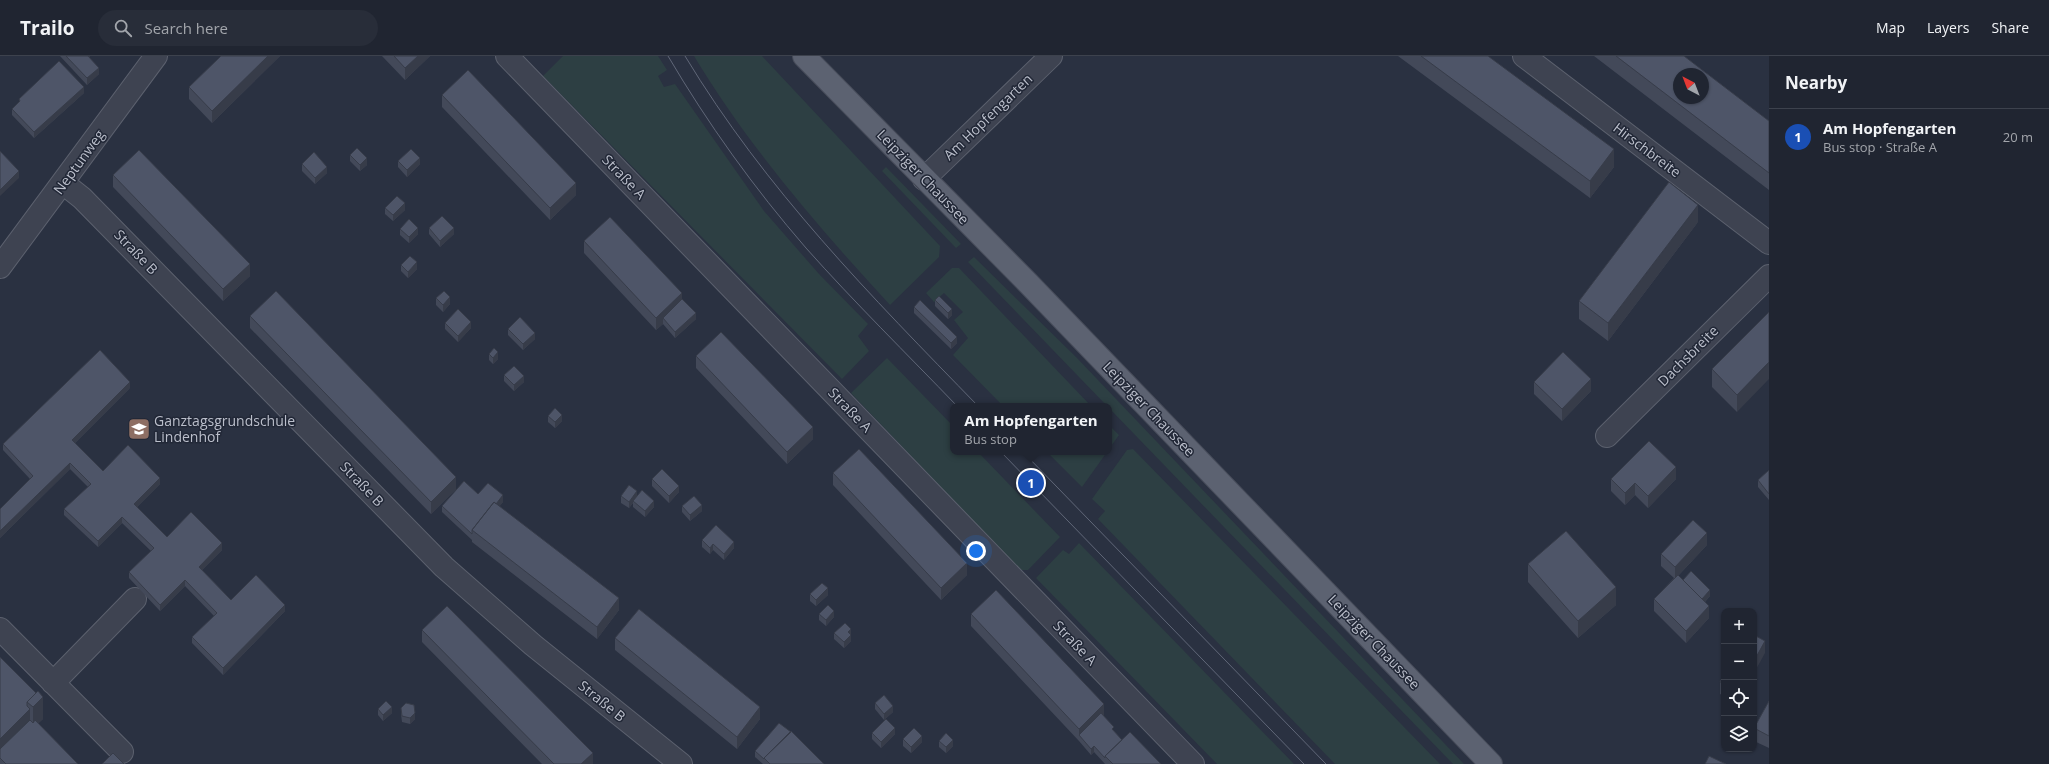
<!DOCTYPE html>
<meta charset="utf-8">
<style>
:root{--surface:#202531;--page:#282d39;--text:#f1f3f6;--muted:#a2a5ab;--line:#3d424d;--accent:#8c9099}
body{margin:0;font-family:"Open Sans",sans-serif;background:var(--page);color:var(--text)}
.controls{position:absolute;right:12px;bottom:12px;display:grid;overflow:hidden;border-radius:8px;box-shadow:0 1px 3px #0004}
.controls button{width:36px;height:36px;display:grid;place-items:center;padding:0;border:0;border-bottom:1px solid var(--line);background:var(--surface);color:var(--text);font:20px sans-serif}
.compass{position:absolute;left:1673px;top:12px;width:36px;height:36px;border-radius:50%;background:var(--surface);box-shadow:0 1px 3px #0004;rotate:318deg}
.you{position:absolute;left:976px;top:495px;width:14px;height:14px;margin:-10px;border:3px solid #fff;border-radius:50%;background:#1a73e8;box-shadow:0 0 0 6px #1a73e833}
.badge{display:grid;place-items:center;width:26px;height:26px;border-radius:50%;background:var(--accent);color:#fff;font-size:13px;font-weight:700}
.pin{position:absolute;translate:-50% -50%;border:2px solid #fff;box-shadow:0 1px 4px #0006}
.popup{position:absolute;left:950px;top:347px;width:162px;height:52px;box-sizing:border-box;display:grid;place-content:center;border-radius:8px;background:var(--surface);filter:drop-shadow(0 1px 3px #0005);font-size:13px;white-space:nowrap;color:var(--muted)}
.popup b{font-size:15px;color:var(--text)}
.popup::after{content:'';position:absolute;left:50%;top:100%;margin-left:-8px;border:8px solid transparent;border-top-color:var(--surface)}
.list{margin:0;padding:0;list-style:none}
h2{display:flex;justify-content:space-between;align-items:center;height:52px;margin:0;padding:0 16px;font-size:17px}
h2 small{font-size:13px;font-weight:400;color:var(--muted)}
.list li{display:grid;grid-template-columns:26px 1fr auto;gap:12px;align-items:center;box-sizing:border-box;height:56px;padding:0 16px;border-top:1px solid var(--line)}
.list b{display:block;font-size:15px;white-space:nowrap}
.list p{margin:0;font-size:13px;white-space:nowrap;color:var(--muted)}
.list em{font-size:13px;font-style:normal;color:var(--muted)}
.icon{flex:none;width:22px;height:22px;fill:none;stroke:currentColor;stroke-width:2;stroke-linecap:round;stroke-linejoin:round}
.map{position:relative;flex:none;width:1769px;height:708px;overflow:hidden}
header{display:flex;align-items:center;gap:24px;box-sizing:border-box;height:56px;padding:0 20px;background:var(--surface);border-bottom:1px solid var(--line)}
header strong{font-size:19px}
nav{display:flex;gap:22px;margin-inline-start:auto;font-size:14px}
.search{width:280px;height:36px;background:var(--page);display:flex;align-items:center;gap:10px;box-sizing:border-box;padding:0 14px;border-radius:22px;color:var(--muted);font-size:15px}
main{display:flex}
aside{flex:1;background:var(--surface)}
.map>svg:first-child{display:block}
.green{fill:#2d3f43}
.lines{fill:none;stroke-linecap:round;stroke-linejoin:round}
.minor-casing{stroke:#5c616e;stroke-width:24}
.major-casing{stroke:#474c5a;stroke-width:24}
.minor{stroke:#3e4351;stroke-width:22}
.major{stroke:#5c6271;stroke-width:22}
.tram{stroke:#606778;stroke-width:1}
.wall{fill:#434959}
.shaded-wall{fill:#373c49}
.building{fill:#4e5568;stroke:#373c49;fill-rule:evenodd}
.labels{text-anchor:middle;stroke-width:3;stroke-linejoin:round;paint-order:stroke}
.street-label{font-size:14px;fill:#bbbfcb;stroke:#222837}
.poi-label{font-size:14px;fill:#bbbfcb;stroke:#222837;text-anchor:start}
</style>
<header>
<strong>Trailo</strong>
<div class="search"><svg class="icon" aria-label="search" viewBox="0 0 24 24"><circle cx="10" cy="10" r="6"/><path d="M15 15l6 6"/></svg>Search here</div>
<nav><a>Map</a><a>Layers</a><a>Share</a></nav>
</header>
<main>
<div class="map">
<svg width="1769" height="708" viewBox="0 0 1769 708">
<rect width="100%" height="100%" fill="#2a3141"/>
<path class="green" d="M563 0H658L667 14 658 20 664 31 675 28 764 155 819 218 868 268 858 280 869 295 842 323 543 20Z
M694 0H762L940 190 939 201 890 249C818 171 749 91 694 0Z
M886 111 961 188 956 192 882 115Z
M974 201 1076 301 1464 708H1453L1109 352V350H1107L968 206Z
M952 212H959L1091 350H1003L953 299 968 282 954 264 963 256 944 237 934 246 926 237Z
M887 302 953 370V396H978L1060 481 1028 514H1020L851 337Z
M1109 369 1119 379 1109 393Z
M1133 393 1440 708H1335L1098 463 1105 455 1092 443 1127 394Z
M1047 396H1107L1082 431Z
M1079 487 1294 708H1217L1036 522 1063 494 1069 498Z"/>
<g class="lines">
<g class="minor-casing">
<path id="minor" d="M507 0 1193 708
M1524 0 1769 187
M924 123 1051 0
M63 127 82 142 444 511 533 589 681 708
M0 211 156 0
M1607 380 1769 220
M0 573 122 696
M53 627 135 543"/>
</g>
<g class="major-casing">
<path id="major" d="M804 0 1028 227 1491 708"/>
</g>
<use href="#minor" class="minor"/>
<use href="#major" class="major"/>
<path class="tram" d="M668 0C708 68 754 132 806 192 854 246 907 298 957 350
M685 0C766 134 870 239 978 350
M1001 396 1304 708
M1023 396 1326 708"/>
</g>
<path class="wall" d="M60 0H90L89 1 99 18 87 29Z
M221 0H280L212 67 189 43V31Z
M382 0H430L405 24Z
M1398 0H1488L1614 111 1590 142Z
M1594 0H1684L1769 65V134Z
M84 37 34 82 12 59V53L19 46V43Z
M442 39 576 139 550 164 442 51Z
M350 99 367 109 360 115 350 105Z
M398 105 420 108 407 121 398 111Z
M302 108 327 117 315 128 302 115Z
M113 119 250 220 223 245 113 131Z
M385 152 405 154 393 165 385 158Z
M1698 166 1608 285 1579 263V245Z
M429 172 454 178 440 191 429 178Z
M400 173 418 178 409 187 400 179Z
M584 185 696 263 675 282 663 268 656 274 584 197Z
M401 209 417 213 408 222 401 215Z
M436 242 450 248 443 256 436 249Z
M935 244 952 259 948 263 935 250Z
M914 251 957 287 951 293 914 257Z
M1769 256 1737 356 1712 331V313Z
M250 260 456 433 431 458 250 272Z
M445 267 471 272 458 286 445 273Z
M508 273 535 283 523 294 508 279Z
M489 298 498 303 493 308 489 304Z
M696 300 813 383 787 408 696 312Z
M504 319 524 326 514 335 504 325Z
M1534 326 1591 335 1562 365 1534 338Z
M130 332 75 387 103 415 160 428 137 451 167 481 222 494 202 514 231 544 285 555 223 619 192 587V581L214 560 185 530 160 555 129 522V516L151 495 122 467 98 491 64 459V453L88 431 70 413 0 482V453L30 423 3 394V388Z
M548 360 562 365 555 372 548 366Z
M1769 414V444L1758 431V424Z
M833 417 967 519 941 544 833 429Z
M652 423 679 436 669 447 652 430Z
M1611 423H1676L1648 452 1635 439 1625 449 1611 435Z
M478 438 503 446 499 450 619 554 597 583 472 486V484L442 456V450Z
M621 440H637L654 451 645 461 633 451V447L629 452 621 447Z
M682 450 702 455 690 465 682 456Z
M702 484 734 492 724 504 713 494 710 498 702 491Z
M1707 489 1678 520 1683 524 1710 540 1705 546 1709 562 1686 587 1654 555V543L1674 522 1661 510V498Z
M1528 508 1616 549 1578 582 1528 526Z
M810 538 828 539 816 550 810 545Z
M819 558 834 561 826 570 819 564Z
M971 558 1104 661 1114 675 1122 684 1161 708H1105L1094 696 1091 699 1079 685 971 570Z
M851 573V585L844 592 834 583V577Z
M422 574 593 708H542L422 586Z
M615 582 760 663 737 693 615 594Z
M0 601 43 663 38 667 78 708H0Z
M1724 618V640L1720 638V626Z
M1769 645V692L1754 685V672Z
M875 647 893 656 884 664 875 653Z
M401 652 415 663 410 668 402 666 401 658Z
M378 653 392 657 383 665 378 659Z
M872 677 895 678 881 692 872 683Z
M903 683 922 686 911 697 903 690Z
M939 685 953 690 946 697 939 691Z
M755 695 824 708H763L755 701Z"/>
<path class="shaded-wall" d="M268 0H280L212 67V55Z
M418 0H430L405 24V12Z
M99 12V18L87 29V22Z
M84 31V37L34 82V76Z
M1614 93V111L1590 142V125Z
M367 102V109L360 115V109Z
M420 102V108L407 121V114Z
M327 111V117L315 128V122Z
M19 115V122L0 140V134Z
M576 127V139L550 164V152Z
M405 147V154L393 165V159Z
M1698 149V166L1608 285V267Z
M418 172V178L409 187V181Z
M454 172V178L440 191V185Z
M417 206V213L408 222V216Z
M250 208V220L223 245V233Z
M682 237V249L663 262V268L656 274V262Z
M450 241V248L443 256V249Z
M952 253V259L948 263V257Z
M696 257V263L675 282V276Z
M471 266V272L458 286V280Z
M535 277V283L523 294V288Z
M957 281V287L951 293V287Z
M498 296V303L493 308V302Z
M1769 306V323L1737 356V339Z
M524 320V326L514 335V329Z
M1591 323V335L1562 365V353Z
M130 326V332L72 390V384Z
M562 359V365L555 372V366Z
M813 371V383L787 408V396Z
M70 407V413L0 482V475Z
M1676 411V423L1648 452V440Z
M456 421V433L431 458V446Z
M160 422V428L134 454V448Z
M1635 427V439L1625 449V437Z
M679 430V436L669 447V440Z
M637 435V442L633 445V447L629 452V446Z
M503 439V446L478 479 475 476Z
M654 445V451L645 461V455Z
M702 449V455L690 465V459Z
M122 461V467L98 491V485Z
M1707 477V489L1675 523V511Z
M734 486V492L724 504V498Z
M222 487V494L199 517V511Z
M713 488V494L710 498V492Z
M967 507V519L941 544V532Z
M185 524V530L160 555V549Z
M1616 531V549L1578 582V565Z
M828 532V539L816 550V544Z
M1710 534V540L1699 552V546Z
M619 542V554L597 583V571Z
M285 549V555L223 619V612Z
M1709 550V562L1686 587V575Z
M834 555V561L826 570V564Z
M851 573V585L844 592V586L848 576Z
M1765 585V597L1754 617V605Z
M43 641V663L33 673V651Z
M1104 648V660L1079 679V673Z
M893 650V656L884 664V658Z
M392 651V657L383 665V659Z
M760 651V663L737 693V681Z
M30 653V670L0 700V683Z
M415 657V663L410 668V662Z
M895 672V678L881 692V686Z
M922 680V686L911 697V691Z
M953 684V690L946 697V691Z
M1094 690V696L1091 699V693Z
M593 697V708H581Z"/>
<path class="building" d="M66 0H88L99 12 87 22Z
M221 0H268L212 55 189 31Z
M394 0H418L405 12Z
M1421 0H1488L1614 93 1590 125Z
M1616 0H1684L1769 65V117ZM1679 18H1703V42H1679Z
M59 5 84 31 34 76 12 53 20 45 19 43Z
M468 14 576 127 550 152 442 39Z
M357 92 367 102 360 109 350 99Z
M411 93 420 102 407 114 398 105Z
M139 94 250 208 223 233 113 119Z
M0 95 19 115 0 134Z
M314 96 327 111 315 122 302 108Z
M1669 126 1698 149 1608 267 1579 245Z
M397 140 405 147 393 159 385 152Z
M442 160 454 172 440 185 429 172Z
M610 161 682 237 656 262 584 185Z
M409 163 418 172 409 181 400 173Z
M410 200 417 206 408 216 401 209Z
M276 235 456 421 431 446 250 260Z
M444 235 450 241 443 249 436 242Z
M939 240 952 253 948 257 935 244Z
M682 243 696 257 675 276 663 262Z
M920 244 957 281 951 287 914 251Z
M458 253 471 266 458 280 445 267Z
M1769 256V306L1737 339 1712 313Z
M520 261 535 277 523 288 508 273Z
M721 276 813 371 787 396 696 300Z
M494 292 498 296 493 302 489 298Z
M100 294 130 326 72 384 103 415 128 389 160 422 134 448 167 481 191 456 222 487 199 511 231 544 256 519 285 549 223 612 192 581 217 557 185 524 160 549 129 516 154 492 122 461 98 485 64 453 91 428 70 407 0 475V453L33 420 3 388Z
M1563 296 1591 323 1562 353 1534 326Z
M514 310 524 320 514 329 504 319Z
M555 352 562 359 555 366 548 360Z
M1649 385 1676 411 1648 440 1635 427 1625 437 1611 423Z
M859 393 967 507 941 532 833 417Z
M662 413 679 430 669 440 652 423Z
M1769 414V438L1758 424Z
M464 425 478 438 488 427 503 439 496 448 494 446 472 474V478L442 450Z
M629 429 637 435 629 446 621 440Z
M642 434 654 445 645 455 633 445Z
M694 440 702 449 690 459 682 450Z
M494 446 619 542 597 571 472 474Z
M1693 464 1707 477 1675 511 1661 498Z
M716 469 734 486 724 498 713 488 710 492 702 484Z
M1566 475 1616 531 1578 565 1528 508Z
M1691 515 1710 534 1702 543 1683 524Z
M1678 519 1709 550 1686 575 1654 543Z
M822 527 828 532 816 544 810 538Z
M996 534 1104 648 1079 673 971 558Z
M828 549 834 555 826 564 819 558Z
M447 550 593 697 581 708H554L422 574Z
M639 553 760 651 737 681 615 582Z
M845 567 851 573 848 576 851 579 844 586 834 577Z
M1754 579 1765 585 1754 605Z
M0 601 36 637 27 646V650L30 653 0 683Z
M1724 618V628L1720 626Z
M38 635 43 641 33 651 27 646Z
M884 639 893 650 884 658 875 647Z
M386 645 392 651 383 659 378 653Z
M1769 645V680L1754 672Z
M406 647 414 649 415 657 410 662 402 660 401 652Z
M1101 657 1114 671 1112 673 1122 684 1105 700V702L1094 690 1091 693 1079 679Z
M886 663 895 672 881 686 872 677Z
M30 664 33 667 35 664 78 708H6L0 702V693Z
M779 667 791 676 764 702V703L755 695Z
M914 672 922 680 911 691 903 683Z
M791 675 824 708H770L764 702Z
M1130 676 1161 708H1113L1105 700Z
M946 677 953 684 946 691 939 685Z
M113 697 124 708H102Z
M1709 700 1726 708H1705Z"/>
<defs>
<g id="school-square" transform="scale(1.15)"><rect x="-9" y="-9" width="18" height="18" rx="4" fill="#8d6e63" stroke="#222837"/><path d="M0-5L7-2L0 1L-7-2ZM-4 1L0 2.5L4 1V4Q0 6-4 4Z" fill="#fff"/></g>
</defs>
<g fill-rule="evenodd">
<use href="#school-square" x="139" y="373"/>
</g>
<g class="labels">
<g class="street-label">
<text transform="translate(988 61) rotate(-44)" y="5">Am Hopfengarten</text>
<text transform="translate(1647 94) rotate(37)" y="5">Hirschbreite</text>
<text transform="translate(79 106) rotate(-54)" y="5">Neptunweg</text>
<text transform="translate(624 121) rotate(46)" y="5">Straße A</text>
<text transform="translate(923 121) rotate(46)" y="5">Leipziger Chaussee</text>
<text transform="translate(136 196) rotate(46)" y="5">Straße B</text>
<text transform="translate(1688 300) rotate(-45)" y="5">Dachsbreite</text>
<text transform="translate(1149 353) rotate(46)" y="5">Leipziger Chaussee</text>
<text transform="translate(850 354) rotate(46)" y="5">Straße A</text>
<text transform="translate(362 428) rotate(46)" y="5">Straße B</text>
<text transform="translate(1374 586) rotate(46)" y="5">Leipziger Chaussee</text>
<text transform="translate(1075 587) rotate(46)" y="5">Straße A</text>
<text transform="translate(602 645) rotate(39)" y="5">Straße B</text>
</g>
<g class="poi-label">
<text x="154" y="370">Ganztagsgrundschule<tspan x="154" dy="16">Lindenhof</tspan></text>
</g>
</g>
</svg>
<div class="controls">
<button>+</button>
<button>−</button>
<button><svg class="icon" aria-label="locate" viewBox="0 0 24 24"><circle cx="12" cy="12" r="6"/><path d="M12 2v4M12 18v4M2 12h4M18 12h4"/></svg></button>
<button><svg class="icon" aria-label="layers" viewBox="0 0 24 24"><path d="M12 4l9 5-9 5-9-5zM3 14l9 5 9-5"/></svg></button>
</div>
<svg class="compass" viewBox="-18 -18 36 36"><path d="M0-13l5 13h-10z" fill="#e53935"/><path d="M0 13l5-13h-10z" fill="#a2a5ab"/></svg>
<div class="you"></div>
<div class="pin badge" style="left:1031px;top:427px;background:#1a4fb4">1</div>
<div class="popup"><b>Am Hopfengarten</b>Bus stop</div>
</div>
<aside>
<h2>Nearby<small></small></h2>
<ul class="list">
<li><span class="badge" style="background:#1a4fb4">1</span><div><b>Am Hopfengarten</b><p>Bus stop · Straße A</p></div><em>20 m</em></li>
</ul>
</aside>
</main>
